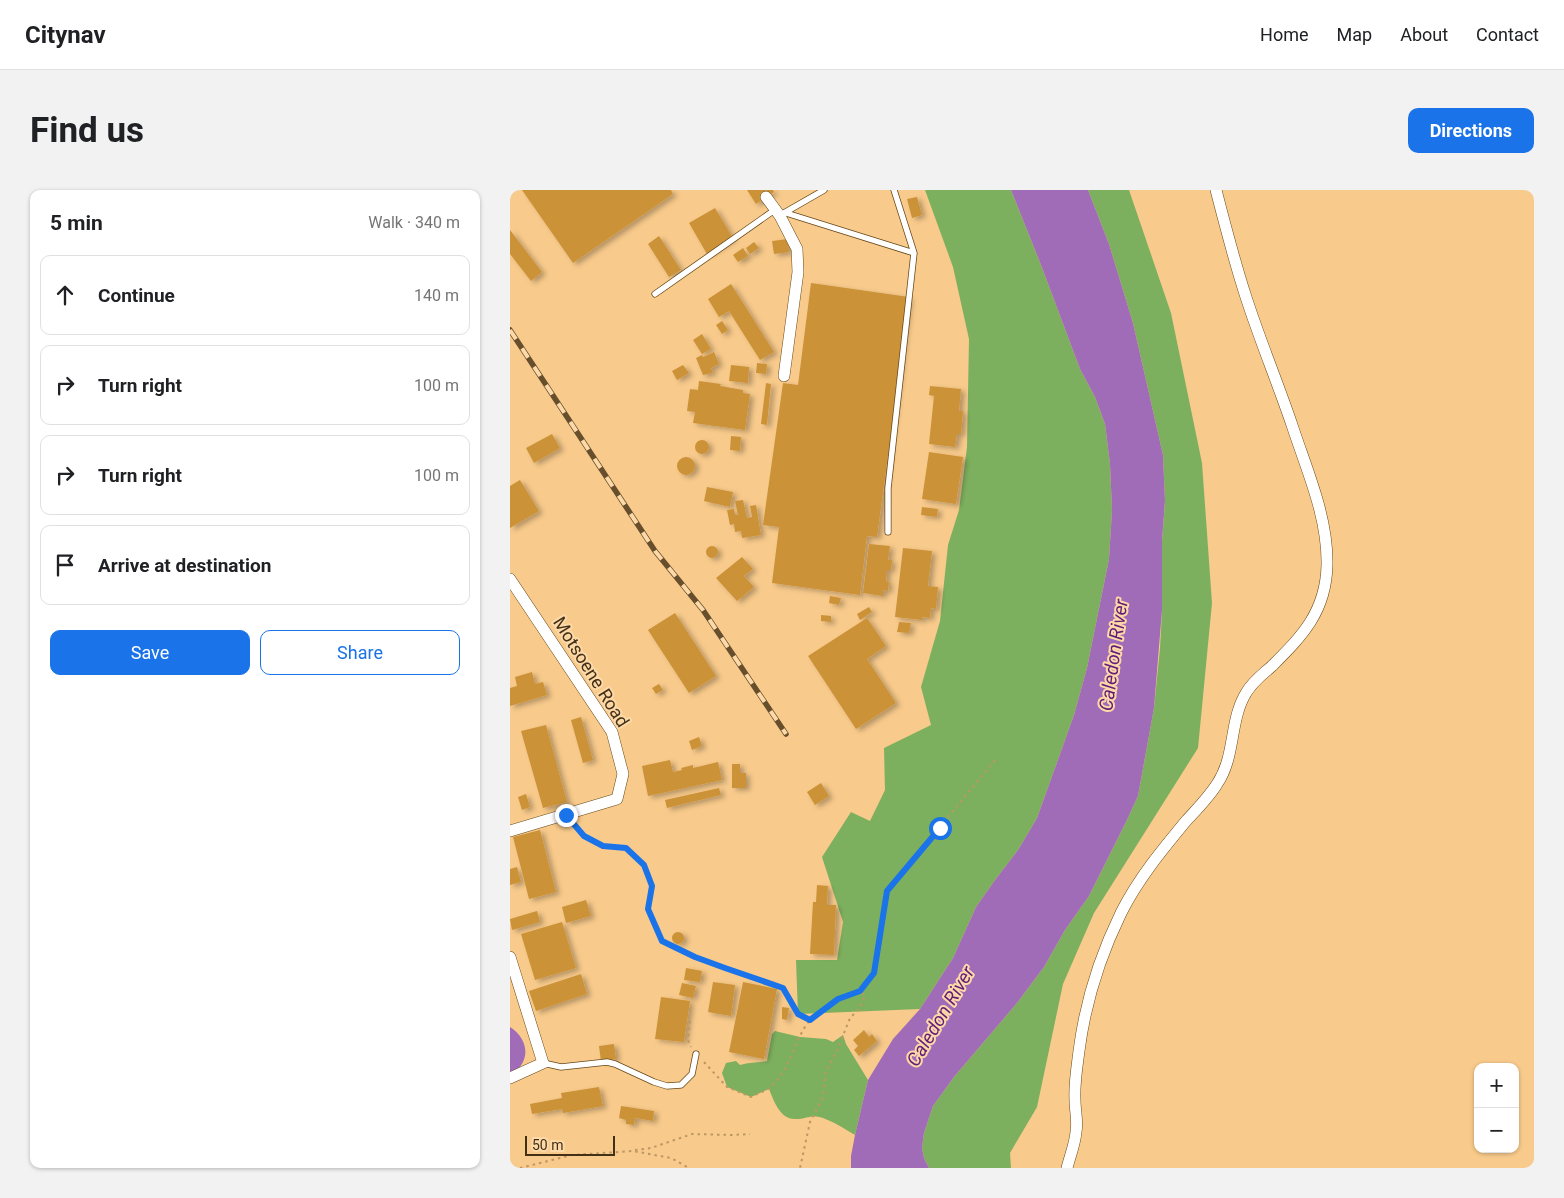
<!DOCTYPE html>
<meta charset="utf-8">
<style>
:root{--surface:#fff;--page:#f2f2f2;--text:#202124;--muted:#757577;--line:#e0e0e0;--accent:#1a73e8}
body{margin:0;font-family:Roboto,sans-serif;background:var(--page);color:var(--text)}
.controls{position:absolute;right:15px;bottom:15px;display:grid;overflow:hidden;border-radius:10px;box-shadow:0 1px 4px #0004}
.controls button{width:45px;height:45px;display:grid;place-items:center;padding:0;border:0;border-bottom:1px solid var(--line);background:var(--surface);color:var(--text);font:25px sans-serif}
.scale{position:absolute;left:15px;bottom:12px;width:90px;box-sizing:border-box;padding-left:5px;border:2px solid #433117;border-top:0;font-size:14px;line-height:18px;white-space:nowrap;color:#433117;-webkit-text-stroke:4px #fed9a8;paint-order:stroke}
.stop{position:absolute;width:15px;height:15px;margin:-11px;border:4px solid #1a73e8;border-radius:50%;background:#fff}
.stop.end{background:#1a73e8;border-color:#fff;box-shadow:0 1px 5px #0008}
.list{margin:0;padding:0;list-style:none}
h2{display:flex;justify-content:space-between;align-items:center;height:65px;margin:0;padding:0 20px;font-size:21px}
h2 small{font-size:16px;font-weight:400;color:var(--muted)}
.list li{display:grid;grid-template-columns:32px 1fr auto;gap:15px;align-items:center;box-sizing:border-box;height:80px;margin:0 10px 10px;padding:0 10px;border:1px solid var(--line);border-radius:10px}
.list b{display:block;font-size:19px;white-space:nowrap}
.list em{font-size:16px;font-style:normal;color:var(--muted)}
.actions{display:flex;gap:10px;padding:15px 20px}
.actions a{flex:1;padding:11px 0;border:1px solid var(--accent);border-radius:10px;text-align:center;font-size:18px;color:var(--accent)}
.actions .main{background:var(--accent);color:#fff}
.icon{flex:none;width:28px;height:28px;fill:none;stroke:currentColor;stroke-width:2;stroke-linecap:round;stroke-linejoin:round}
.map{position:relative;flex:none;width:1024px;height:978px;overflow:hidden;border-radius:10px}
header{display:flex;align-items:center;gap:30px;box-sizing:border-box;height:70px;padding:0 25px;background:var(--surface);border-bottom:1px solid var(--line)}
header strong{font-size:24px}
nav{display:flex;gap:28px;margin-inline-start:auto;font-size:18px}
.intro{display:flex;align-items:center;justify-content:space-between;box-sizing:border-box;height:120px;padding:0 30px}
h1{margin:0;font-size:35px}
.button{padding:12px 22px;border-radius:10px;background:var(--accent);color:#fff;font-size:18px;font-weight:700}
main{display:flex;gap:30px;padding:0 30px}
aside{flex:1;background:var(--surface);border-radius:10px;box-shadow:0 1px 4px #0004}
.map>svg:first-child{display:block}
.forest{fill:#7db05e}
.water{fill:#a06cb8}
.building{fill:#cc9238;filter:url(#shadow)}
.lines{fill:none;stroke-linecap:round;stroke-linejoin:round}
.lane-casing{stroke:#674818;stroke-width:7}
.street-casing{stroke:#674818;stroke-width:12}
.path{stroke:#bc9764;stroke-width:2;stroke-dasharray:2.5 4;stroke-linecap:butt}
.lane{stroke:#fff;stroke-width:5.5}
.street{stroke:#fff;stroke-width:11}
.rail-casing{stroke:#674f2e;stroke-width:5.5}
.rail{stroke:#fed9a8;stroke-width:4;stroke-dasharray:11;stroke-linecap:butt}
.route{stroke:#1a73e8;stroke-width:6}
.labels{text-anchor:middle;stroke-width:4;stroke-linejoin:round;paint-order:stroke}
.street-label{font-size:18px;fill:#433117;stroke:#fed9a8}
.water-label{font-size:19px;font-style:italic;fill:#611d7a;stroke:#fed9a8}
</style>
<header>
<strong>Citynav</strong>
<nav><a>Home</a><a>Map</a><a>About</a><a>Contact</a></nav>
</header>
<div class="intro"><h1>Find us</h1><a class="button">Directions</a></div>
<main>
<aside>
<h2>5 min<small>Walk · 340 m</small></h2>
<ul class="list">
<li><svg class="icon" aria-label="ahead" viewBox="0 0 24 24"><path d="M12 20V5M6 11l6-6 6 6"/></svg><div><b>Continue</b></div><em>140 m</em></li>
<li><svg class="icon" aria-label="right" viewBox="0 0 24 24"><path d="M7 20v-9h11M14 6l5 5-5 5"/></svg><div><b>Turn right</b></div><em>100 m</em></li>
<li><svg class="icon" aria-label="right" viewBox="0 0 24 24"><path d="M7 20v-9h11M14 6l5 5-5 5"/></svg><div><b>Turn right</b></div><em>100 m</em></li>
<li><svg class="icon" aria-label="arrive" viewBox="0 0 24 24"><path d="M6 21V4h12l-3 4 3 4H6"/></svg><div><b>Arrive at destination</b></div></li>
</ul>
<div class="actions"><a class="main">Save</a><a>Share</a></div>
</aside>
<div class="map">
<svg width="1024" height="978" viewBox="0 0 1024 978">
<defs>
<filter id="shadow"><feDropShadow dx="4" dy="2.5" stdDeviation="2.5" flood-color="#0004"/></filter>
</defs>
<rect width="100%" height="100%" fill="#f8ca8b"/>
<path class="forest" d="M415 0H501L531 75 570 179 585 207 595 234 600 274 602 320 599 369 577 478 564 525 527 628 508 660 485 690 466 717 443 768 410 819 288 824 286 770H327L333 732 312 667 341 622 360 631 375 600 374 558 421 535 411 497 430 431 438 355 449 320 457 257 459 149 443 77Z
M578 0H619L661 123 692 273 702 413 688 558 584 723 553 794 527 917 500 963 501 978H419L414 968 412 958 414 943 423 916 444 887 507 813 534 777 555 740 579 706 616 632 628 606 644 518 650 458 652 420V351L655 312 653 265 623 133 599 54Z
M265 841 290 847 316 849 323 852 333 845 336 854 358 890 345 945C335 939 324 932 313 928 300 924 297 929 286 929 270 930 264 911 259 899L241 907 217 897 212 883 216 873 226 871 230 875C239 872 248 873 257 871L262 844Z"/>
<path class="water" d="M501 0H578L599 54 623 133 653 265 655 311 652 351V420L644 518 628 606 616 632 579 706 555 740 534 777 507 813 444 887 423 916 414 943 412 958 414 968 419 978H341V966L345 945 358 890 383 849 410 819 443 768 466 717 485 690 508 660 527 628 564 525 577 478 599 369 602 320 600 274 595 234 585 207 570 179 531 75Z
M0 837C20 850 21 873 0 885Z"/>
<path class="building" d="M12 0H161L163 4 63 73Z
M237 0H263L264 2 246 14Z
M407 7 412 25 402 28 397 9Z
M205 18 223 48 197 64 179 33Z
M0 40 32 82 21 91 0 64Z
M149 46 171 80 159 87 138 54Z
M278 49 279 62 264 64 262 51Z
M244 52 249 58 240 64 236 58Z
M233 58 238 66 228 72 223 65Z
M301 93 399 107 367 347 357 346 350 405 262 393 269 337 253 335 273 193 288 195Z
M221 94 264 162 250 170 219 121 209 127 198 109Z
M212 131 218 140 212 144 206 135Z
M192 144 201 159 192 164 183 150Z
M204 162 209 174 201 178 203 183 193 185 186 168 192 165 193 167Z
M247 173 257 174 256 184 246 183Z
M173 175 179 183 167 190 162 181Z
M221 175 239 177 238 193 219 191Z
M189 191 211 194 210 196 233 200V203L240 204 235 240 183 233 185 222 177 221 180 199 188 200Z
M256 193 261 194 257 235 251 234Z
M420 196 451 199 449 221H453L451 244H447L445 257 419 254 424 206 419 205Z
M42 244 50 258 24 273 16 258Z
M221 246 231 247 230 261 220 260Z
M185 257a7 7 0 1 1 14 0a7 7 0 1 1-14 0Z
M419 262 453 267 446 314 412 309Z
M167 276a9 9 0 1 1 18 0a9 9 0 1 1-18 0Z
M10 290 29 321 0 338V296Z
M197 297 223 302 220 317 194 311Z
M233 310 237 328 242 327 240 316 246 315 251 345 232 348 231 341 225 342 224 334 220 335 217 320 224 319 225 325H228L225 311Z
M412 317 428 319 427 327 411 325Z
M359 354 380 356 378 370H382L381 380H377L376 391 379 392 378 401 373 400V406L353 403Z
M196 362a6 6 0 1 1 12 0a6 6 0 1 1-12 0Z
M393 358 422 361 418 396 428 397 426 419 421 418 420 428 412 427V430L385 427Z
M232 367 243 379 234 386 244 397 227 411 206 388Z
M320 406 331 408 329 415 319 413Z
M359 417 362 422 350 430 347 424Z
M165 423 206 486 179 503 138 440Z
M311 425 321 426V432L311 431Z
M357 428 376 456 357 469 386 513 346 539 298 466Z
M389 432 401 433 399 443 387 442Z
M22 482 25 494 33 492 37 505 0 516V498L7 496 5 487Z
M149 494 153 500 146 504 142 498Z
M71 527 83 570 73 573 61 530Z
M36 535 57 612 33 618 11 541Z
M189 547 192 556 182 560 179 551Z
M160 570 163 582 172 580 171 578 183 575V578L208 572 212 590 138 606 132 576Z
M222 574H230V583H236V598H222Z
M311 593 319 606 305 615 297 602Z
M209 598 211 605 157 618 155 610Z
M16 604 20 617 12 620 8 607Z
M30 640 46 702 19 709 3 647Z
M7 677 11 692 0 695V679Z
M307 695 318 696 317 715H326L324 765 300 764 303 712H306Z
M76 710 81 726 56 733 52 717Z
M27 721 30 732 2 740 0 729Z
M52 732 66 778 25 790 11 744Z
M162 748a6 6 0 1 1 12 0a6 6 0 1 1-12 0Z
M176 778 192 781 190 792 174 790Z
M71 784 77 804 26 821 19 801Z
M203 792 225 795 221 826 198 822Z
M233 792 267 799 254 869 219 862Z
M172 793 186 796 183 808 169 805Z
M151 807 180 811 174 852 145 849Z
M272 817 279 818 277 830 272 829Z
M354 840 359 847 362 844 367 851 349 866 344 860 348 856 343 850Z
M104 854 106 869 91 871 89 856Z
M89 897 93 916 53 923 52 919 22 924 20 914 52 908 51 903Z
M111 916 144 921 143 931 125 928 124 935 116 934V930L109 928Z"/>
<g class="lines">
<g class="lane-casing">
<path id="lane" d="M384 0 404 63
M274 23 314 0
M276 23 404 63 378 298V342
M145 104 266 19
M33 873 51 877 97 872 105 874 144 892 157 896 171 895 182 884 186 864"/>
</g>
<g class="street-casing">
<path id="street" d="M256 7 270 26 287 59 288 82 274 186
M0 389 102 542 113 584 107 609 0 641
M0 767 33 873 0 888
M557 978C560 966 565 954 566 942 568 931 565 921 565 910 564 894 567 877 569 861 575 814 590 766 611 723 628 689 652 660 676 631 687 619 699 607 707 594 726 566 719 531 736 503 743 491 752 485 762 476 792 446 816 422 817 375 818 327 797 281 782 235 767 191 749 148 735 104 724 70 715 35 706 0"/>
</g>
<path class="path" d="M64 633 74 646 93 656 116 658 134 675 142 696 138 719 152 751 185 767 273 798 288 824 300 830
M350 801 364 783 377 701 485 570
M180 831 178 850 181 857
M194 872 217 897 241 907C246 904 253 902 258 899 279 884 284 849 300 830 313 816 333 807 350 801L355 806 349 819 340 828 327 861 316 881 313 907 300 932 290 978
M125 960 141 958 182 944 222 945 240 944
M10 978 62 965 123 961 161 968 179 978"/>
<use href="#lane" class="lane"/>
<use href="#street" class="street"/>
<g class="rail-casing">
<path id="rail" d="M0 140 145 361 193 420 276 544"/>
</g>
<use href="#rail" class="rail"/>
</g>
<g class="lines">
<path class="route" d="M56 625 74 646 93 656 116 658 134 675 142 696 138 719 152 751 185 767 215 778 273 798 288 824 300 830 328 809 350 801 364 783 377 701 430 638"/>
</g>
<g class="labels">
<g class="street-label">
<text transform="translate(81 482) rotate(58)" y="6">Motsoene Road</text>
</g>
<g class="water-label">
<text transform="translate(603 465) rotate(-82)" y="7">Caledon River</text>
<text transform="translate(430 826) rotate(-59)" y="7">Caledon River</text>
</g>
</g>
</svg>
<div class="controls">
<button>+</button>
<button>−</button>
</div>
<div class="scale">50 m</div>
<div class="stop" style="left:430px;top:638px"></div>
<div class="stop end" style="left:56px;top:625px"></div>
</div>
</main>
